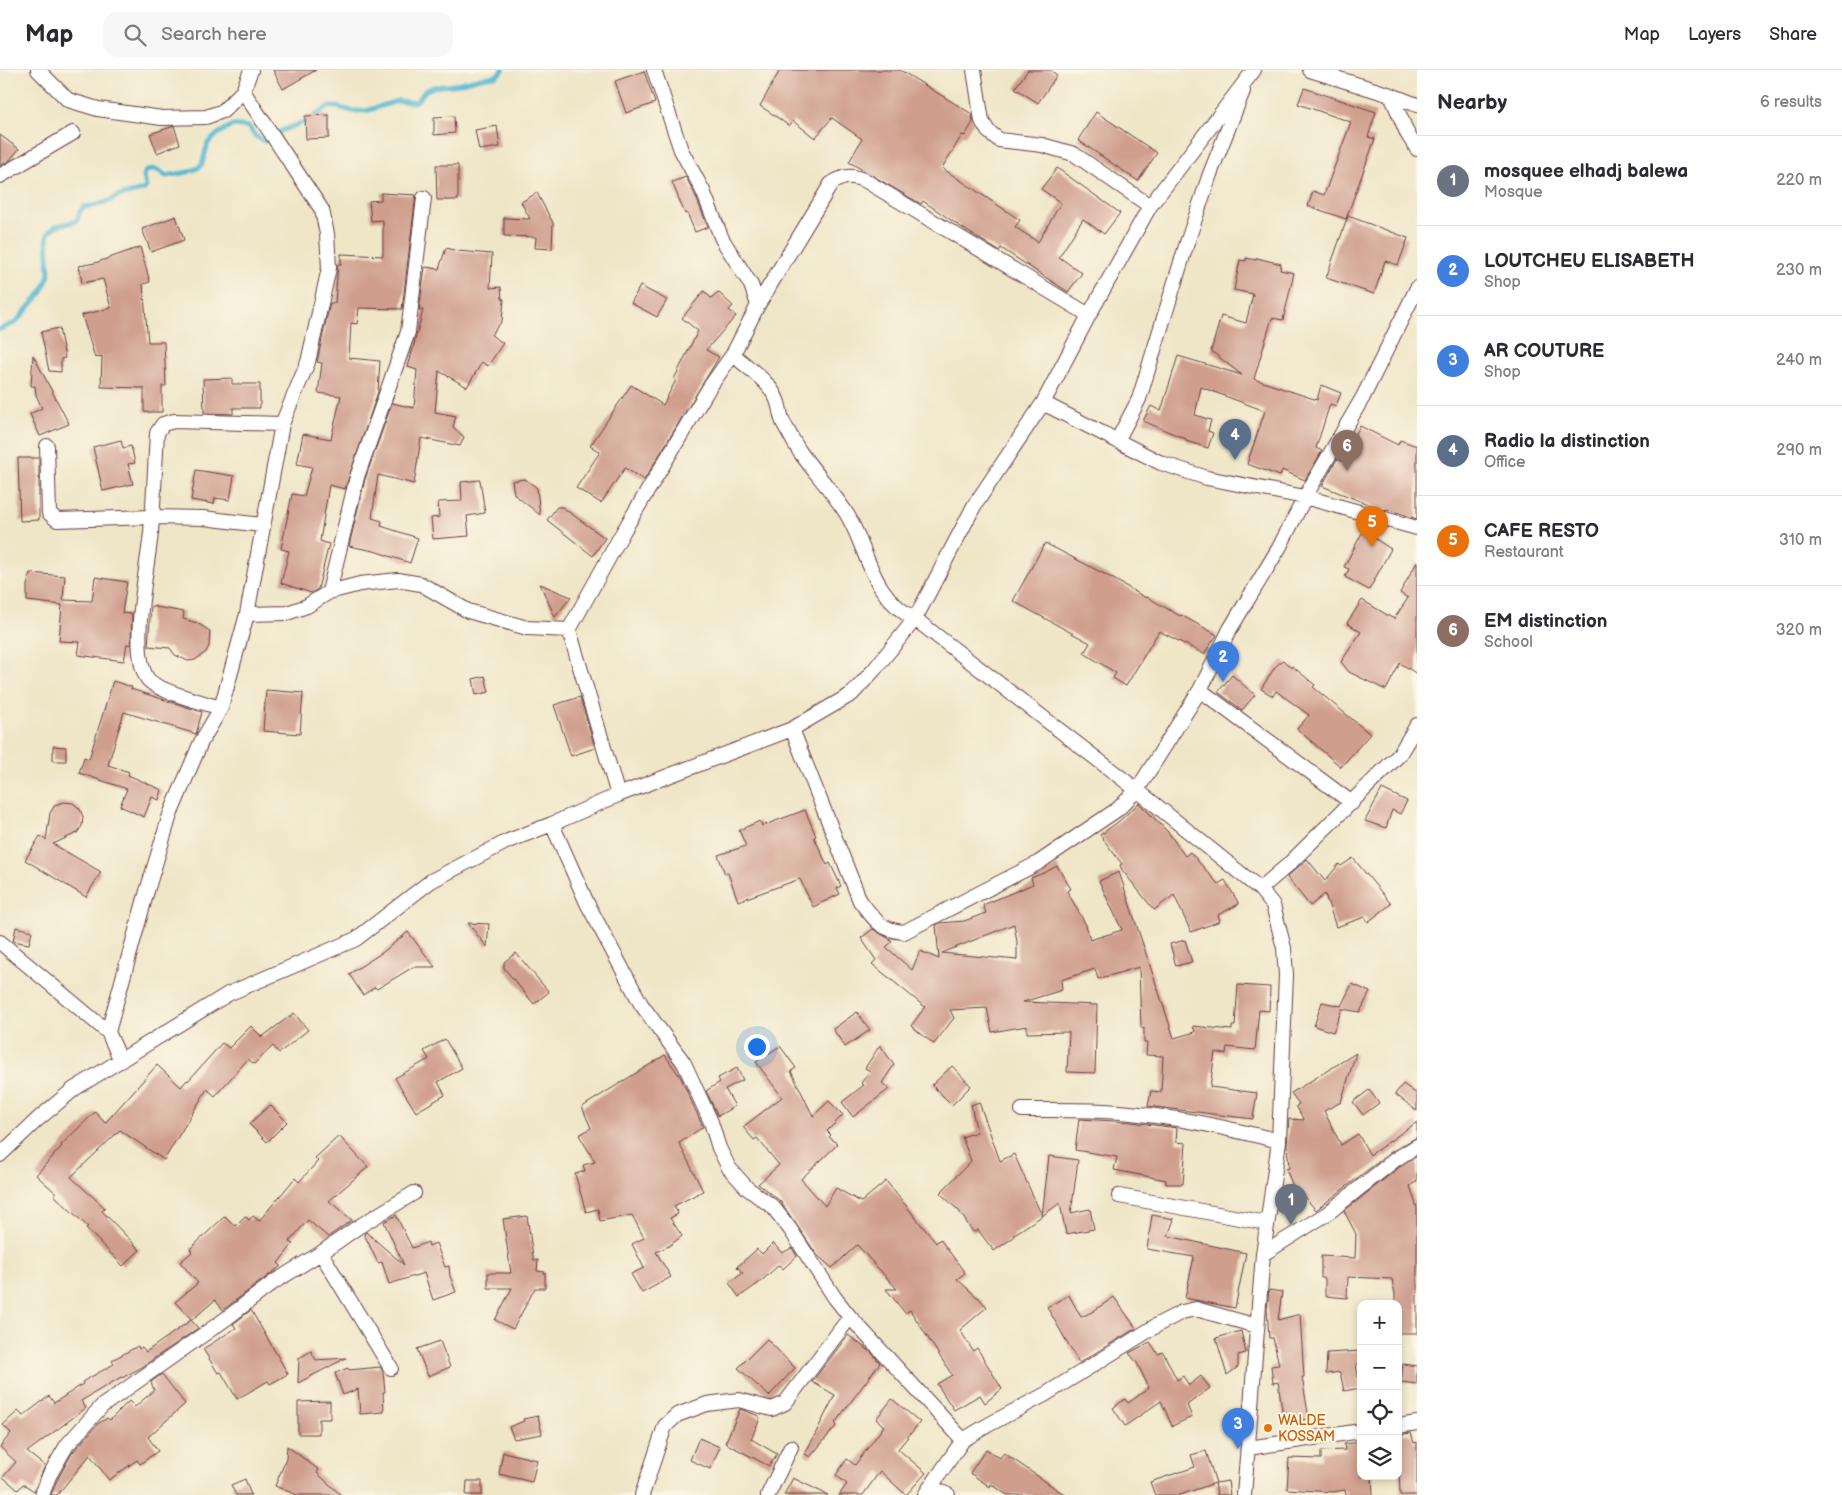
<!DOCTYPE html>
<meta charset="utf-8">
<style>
:root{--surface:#fff;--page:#f7f7f7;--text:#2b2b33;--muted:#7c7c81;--line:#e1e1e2;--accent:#b45309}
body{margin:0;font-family:"Balsamiq Sans",sans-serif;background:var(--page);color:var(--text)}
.controls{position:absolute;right:15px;bottom:15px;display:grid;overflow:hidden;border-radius:10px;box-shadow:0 2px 8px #0003}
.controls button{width:45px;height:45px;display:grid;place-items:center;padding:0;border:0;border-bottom:1px solid var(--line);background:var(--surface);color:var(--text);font:25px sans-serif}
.you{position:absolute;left:756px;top:976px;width:18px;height:18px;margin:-12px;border:4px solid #fff;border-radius:50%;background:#1a73e8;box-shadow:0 0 0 8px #1a73e833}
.badge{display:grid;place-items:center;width:32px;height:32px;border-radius:50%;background:var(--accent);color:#fff;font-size:16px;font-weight:700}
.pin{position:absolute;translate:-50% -41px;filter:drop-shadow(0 1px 2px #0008)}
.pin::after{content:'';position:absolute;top:26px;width:18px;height:15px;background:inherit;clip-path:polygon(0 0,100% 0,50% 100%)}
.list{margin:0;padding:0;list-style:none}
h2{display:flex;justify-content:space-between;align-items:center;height:65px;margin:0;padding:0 20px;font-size:21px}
h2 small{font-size:16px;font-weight:400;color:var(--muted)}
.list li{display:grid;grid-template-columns:32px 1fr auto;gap:15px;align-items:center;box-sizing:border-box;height:90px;padding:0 20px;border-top:1px solid var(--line)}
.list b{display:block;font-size:19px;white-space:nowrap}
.list p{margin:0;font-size:16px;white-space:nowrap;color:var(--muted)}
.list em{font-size:16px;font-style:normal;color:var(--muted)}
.icon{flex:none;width:28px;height:28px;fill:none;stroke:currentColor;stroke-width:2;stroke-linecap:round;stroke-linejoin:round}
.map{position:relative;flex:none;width:1417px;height:1425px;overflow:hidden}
header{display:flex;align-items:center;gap:30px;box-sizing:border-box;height:70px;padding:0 25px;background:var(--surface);border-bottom:1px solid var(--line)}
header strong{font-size:24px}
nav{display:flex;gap:28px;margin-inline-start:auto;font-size:18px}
.search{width:350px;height:45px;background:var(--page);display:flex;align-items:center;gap:12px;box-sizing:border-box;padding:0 18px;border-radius:15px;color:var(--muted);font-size:19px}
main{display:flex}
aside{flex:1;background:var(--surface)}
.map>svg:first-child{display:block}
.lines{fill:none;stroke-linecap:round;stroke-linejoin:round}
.stream{stroke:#50b6cf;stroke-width:5}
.building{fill:#cf9e8d;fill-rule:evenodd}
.minor-casing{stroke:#633d43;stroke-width:16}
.minor{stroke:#fff;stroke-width:14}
.food-dot{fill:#e8710a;stroke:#fcf5e5;stroke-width:2}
.labels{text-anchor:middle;stroke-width:4;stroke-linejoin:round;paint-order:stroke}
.food-label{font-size:14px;fill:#c56008;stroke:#fcf5e5;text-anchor:start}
</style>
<header>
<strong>Map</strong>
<div class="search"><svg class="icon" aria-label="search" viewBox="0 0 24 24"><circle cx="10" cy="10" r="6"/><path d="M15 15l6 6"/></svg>Search here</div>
<nav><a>Map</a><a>Layers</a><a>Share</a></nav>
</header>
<main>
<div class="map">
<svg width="1417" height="1425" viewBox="0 0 1417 1425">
<rect width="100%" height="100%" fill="#fcf5e5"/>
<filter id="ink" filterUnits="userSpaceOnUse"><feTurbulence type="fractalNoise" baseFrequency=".02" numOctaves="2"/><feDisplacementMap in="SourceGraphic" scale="10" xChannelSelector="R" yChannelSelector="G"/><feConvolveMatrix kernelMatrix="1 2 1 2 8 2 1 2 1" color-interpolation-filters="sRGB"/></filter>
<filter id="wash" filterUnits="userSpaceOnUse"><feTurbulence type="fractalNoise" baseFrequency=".0096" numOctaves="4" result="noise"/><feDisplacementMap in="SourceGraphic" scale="20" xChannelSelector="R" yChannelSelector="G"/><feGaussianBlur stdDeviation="1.12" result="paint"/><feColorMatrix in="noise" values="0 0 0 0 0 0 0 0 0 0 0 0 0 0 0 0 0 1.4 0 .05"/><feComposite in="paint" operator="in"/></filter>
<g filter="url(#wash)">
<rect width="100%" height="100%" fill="#efe6c8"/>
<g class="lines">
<path class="stream" d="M0 259 15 253 42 222 49 205 47 167 49 162 56 156 77 151 80 141 84 137 97 135 109 131 118 126 143 120 146 117 144 107 145 102C154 96 159 100 166 106L188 102 198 98 202 94 208 73 219 63 233 55 249 57 255 66 264 71 273 69 281 61 309 50 328 37H337L352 41H366L397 31 413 32 417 31 425 21 433 17 453 15 481 8 496 6 503 0"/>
</g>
<g id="blocks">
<path class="building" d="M273 0H316L283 19Z
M780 0H900L972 44 973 52 965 66 962 65 942 98 1020 150 1015 157 1038 172 1061 133 1041 119 1057 98 1120 143 1104 164 1083 149 1059 187 1082 203 1068 222 1001 178 999 181 970 163 923 131 921 134 849 92 862 69 832 48 815 68 793 51 789 56 774 45 760 36Z
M1028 0H1050L1057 5 1038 33 1015 18Z
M644 1 655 33 626 43 615 11Z
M1304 18 1376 42 1368 67 1375 69 1346 149 1308 136 1313 121 1324 125 1351 52 1298 34Z
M1096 42 1157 83 1138 111 1078 70Z
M329 45V68L306 69 305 46Z
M454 46 455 63 434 65V47Z
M174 56 180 74 157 83 150 64Z
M497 56 500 77 479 80 475 60Z
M0 65 19 79 10 90 0 96Z
M436 95H458V130H437Z
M686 107 695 125 708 157 695 162 687 143 685 144 672 112Z
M381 123 416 125 402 239 359 238 357 254 351 253 349 288 380 291 378 322 345 419 329 415 320 471 329 474 318 519 311 523 281 513 289 481 281 479 292 424 304 426 312 397 297 394 303 364 331 369 341 326 318 323 322 293 317 292 330 233H335L338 194H341V184L383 186V150L371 151 369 131 381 130Z
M537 123 553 153 552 179 535 178 536 167 504 166V148L530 149 521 132Z
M176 146 184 170 151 182 142 159Z
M1348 146 1408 168 1398 195 1385 191 1374 224 1326 208Z
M140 177 150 212 143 214 148 272H164L166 316H162V342H144V318L101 317 102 286 95 288 82 245 111 238 103 209 82 213 79 196 95 193Z
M446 178 458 181 492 184 490 218 501 217 502 229H504L502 251 491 265 503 273 488 296 482 292 467 317 439 301 435 342 456 346 453 357 464 367 460 376 421 368 414 414 378 405 372 448 382 451 381 456 418 468 410 493 374 481 349 476 365 409 392 333 414 338 417 300 408 297 423 240H419L425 197 439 199Z
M1246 188 1256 190 1257 188 1281 194 1280 200 1294 203 1283 250 1272 248 1254 309 1317 330 1321 315 1341 323 1336 336 1330 334 1316 378 1322 381 1305 410 1282 400 1280 406 1247 394 1265 341 1201 317 1195 345 1211 350 1208 361 1213 363 1208 378 1186 371V369L1143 351 1151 336 1161 341 1178 286 1242 305 1211 281 1221 246 1246 253 1253 224 1234 220 1240 190 1246 191Z
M640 216 667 230 657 247 631 233Z
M704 221 711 228 718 222 733 236 729 240 736 246 706 280 719 287 644 410 625 398 601 433 576 418 600 382 590 376 631 315 663 335 676 310 674 309 698 261 682 248Z
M59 258 65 288 61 289V302L49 301 41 262Z
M33 285 69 354 40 366 30 344 42 338 36 325 35 316H31Z
M232 308V314H260V338H233V344L204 343 203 309Z
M1360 356 1398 375 1400 370 1417 376V449L1387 439 1383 440 1322 416 1337 389 1342 391Z
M121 370 123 378 131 376 135 393 128 394 133 414 103 421 93 377Z
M18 388H39V450L20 451Z
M196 400 234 406 230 430 215 428 214 434 191 430Z
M525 409 537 418 540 445 514 424 512 411Z
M480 410 485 443 467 446 469 466 433 469 431 448 439 447 438 432 462 431 461 412Z
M557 437H562L605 468 593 486 547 450Z
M1363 461 1391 479 1369 520 1345 507 1349 499 1344 497Z
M1045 473 1110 507 1146 528 1147 527 1180 546 1181 545 1217 565 1204 584 1159 561 1126 616 1113 608 1116 603 1084 583 1090 573 1013 531Z
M1417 492V604L1400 593 1386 620 1349 602 1341 592 1361 562 1347 553 1362 530 1394 549 1408 528 1400 523Z
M30 503 65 506 63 530 92 531 95 507 127 512 122 543 132 544 131 575 127 574 124 591 78 585 80 572 59 571 62 535 27 531V516Z
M540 514 571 527 555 547Z
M151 536 184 542 183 549 197 553 210 561 209 576 206 582 195 590 188 591 175 585 170 578 148 576Z
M1283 590 1291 598 1292 596 1315 615 1313 617 1370 664 1341 697 1297 659 1309 645 1276 621 1273 626 1261 619 1275 597Z
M1232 605 1255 625 1242 640 1218 622Z
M485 606 489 622 476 625 473 609Z
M113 611 132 617 131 619 202 642 196 664 124 642 108 695 129 702 128 705 162 720 159 730 152 727 144 747 120 736 127 719 79 703 84 687 89 689Z
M266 620 303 623 300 664 263 661Z
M580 627 595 678 571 686 554 635Z
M53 676 66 677V691H53Z
M1382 719 1407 731 1400 744 1392 740 1386 758 1365 751Z
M64 732 73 733 80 739 83 747 82 756 77 763 53 774 101 802 86 827 25 790 40 766 46 770 50 743 55 735Z
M1139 733 1168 762 1185 786 1190 782 1218 814 1225 810 1239 834 1218 845 1220 851 1191 862 1174 825 1154 840 1122 800 1120 795 1122 794 1100 765 1118 752Z
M805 740 816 766 814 767 827 795 830 793 841 816 837 818 840 824 813 837 800 809 738 831 728 803 725 804 718 785 746 776 739 760 760 751 762 756Z
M1353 788 1391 834 1368 852 1365 847 1336 857 1325 824 1310 836 1287 807 1307 789 1325 811 1339 794 1341 796Z
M1057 796 1071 819 1067 821 1086 855 1090 870 1122 860 1099 811 1119 802 1174 968 1195 962 1193 956 1232 960V956H1235L1238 915 1270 917 1269 941 1259 940 1255 980 1227 977 1226 984 1215 982 1210 1017 1257 1023 1253 1049 1148 1036 1151 1021 1161 1022 1163 986 1146 985 1147 973H1144V958H1141L1139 897 1098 909 1095 899 1061 910 1062 920 1023 932 1097 935 1095 1003 1067 1002 1069 962 1027 963V956L992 962 987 938 950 940 954 948 934 974 911 956 925 937 872 894 876 890 861 868 873 859 888 868 892 872 886 877 912 900 920 881 939 889 936 855 940 853 964 851 986 843 983 835 1033 814 1031 808 1046 802ZM1014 854 1017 872V890L942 883Z
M468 853 489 854 487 877Z
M16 857 32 861 29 874 13 871Z
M408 862 435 897H413L377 919 375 917 363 925 349 904 383 882Z
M1185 870 1192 892 1176 896 1170 874Z
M516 883 549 922 534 934 504 898V892Z
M1352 914 1370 922 1360 942 1342 939 1333 962 1314 956 1322 932 1341 936Z
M857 942 870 960 845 977 833 959Z
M294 943 308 960 279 983 273 976 254 994 248 989 215 1026 207 1019 164 1090 120 1060 71 1107 105 1138 102 1141 140 1180 123 1196 86 1158 88 1157 54 1125 56 1123 36 1105 62 1076 61 1075 95 1042 105 1053 157 995 181 1017 187 1010 188 1011 222 973 229 978 251 956 262 967Z
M445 969 462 998 438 1012 445 1025 416 1042 395 1008 429 989 424 981Z
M880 975 894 995 882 1013 889 1019 853 1047 842 1032 864 1015 861 1013 870 1001 865 998Z
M780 976 796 998 791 1001 813 1046 829 1031 843 1045 827 1061 831 1065 829 1067 838 1074 801 1109 825 1136 836 1118 861 1132 886 1111 936 1173 940 1169 965 1203 957 1209 977 1227H978L987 1237 960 1260 973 1281 977 1278 1002 1319 985 1333 980 1325 954 1340 937 1314 952 1305 910 1240 905 1243 886 1219H897L857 1175 832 1198 817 1185 780 1131 758 1114 779 1095 757 1068 754 1070 743 1057 782 1027 756 992Z
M1356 983 1341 1032 1324 1041 1341 1075 1358 1064 1370 1085 1417 1052V1067L1391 1082 1316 1140 1298 1120 1295 1121 1286 1099 1289 1098 1287 1075 1289 1049 1304 1050 1296 1036 1299 1034 1291 1023Z
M665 985 681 1008 703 1057 679 1073 703 1121 674 1136 678 1144 670 1148 682 1166 669 1176 656 1182 671 1207 642 1223 631 1204 644 1198 632 1174 644 1168 632 1145 600 1151 598 1139 586 1142 575 1104 585 1101 583 1095 595 1092 579 1065 591 1058 582 1037Z
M952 996 971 1016 952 1035 932 1015Z
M737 998 743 1010 725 1019 735 1036 718 1046 706 1021 720 1012 718 1008Z
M1403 1014 1417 1024V1041L1395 1024Z
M1369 1020 1379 1033 1363 1045 1353 1032Z
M979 1032 1000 1091 1014 1084 1042 1146 1013 1165 1014 1167 994 1181 978 1160 973 1162 959 1141 940 1123 971 1091 962 1067 977 1062 971 1035Z
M270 1035 287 1052 267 1072 249 1054Z
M1079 1049 1131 1052 1177 1058 1176 1072 1186 1073 1183 1114H1166V1110L1114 1100 1117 1087 1075 1080Z
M339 1066 368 1097 329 1131 352 1150 328 1167 308 1150 289 1172 293 1174 278 1193 281 1196 273 1202 223 1240 215 1230 192 1250 175 1232 198 1213 180 1192 192 1182 190 1179 225 1146 235 1156 245 1146 249 1150 253 1146 259 1151 295 1108 299 1112 318 1091 315 1088Z
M1049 1086 1078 1090 1071 1143 1090 1139 1094 1159 1066 1164 1060 1133 1042 1146Z
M1417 1086V1111L1410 1116 1417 1138V1263H1398V1234H1395V1224L1392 1209 1348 1207 1347 1228 1325 1226V1208H1321V1186L1355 1188 1356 1164 1344 1141 1401 1096Z
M396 1145 412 1178 428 1172 429 1176 436 1173 445 1197 449 1196 450 1206 456 1222 433 1230 424 1203 389 1214 382 1192 378 1193 364 1164 366 1162 404 1195 384 1152Z
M1152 1145 1174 1149 1168 1166 1246 1183 1235 1238 1185 1228 1194 1187 1147 1179Z
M527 1146 533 1186 534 1190H538L537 1201 545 1202V1218H535L513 1259 495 1250 512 1218H488V1203H511L503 1149Z
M773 1173 782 1183 792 1178 797 1186 783 1199 779 1195 759 1213 739 1227 729 1213 743 1203 737 1197 757 1179 762 1184Z
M1269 1220 1282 1222 1278 1250 1300 1244 1304 1307H1302L1309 1349 1284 1353 1278 1312 1273 1313 1271 1296 1279 1295 1273 1268H1269L1267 1239Z
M1069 1225 1081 1247 1092 1242 1114 1227 1136 1258 1079 1293 1047 1237Z
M251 1240 288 1304 270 1314 268 1311 237 1329 221 1302 218 1303 203 1279 236 1258 233 1254Z
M191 1250 198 1258 142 1297 122 1308 121 1307 81 1331 86 1338 27 1382 45 1396 34 1421 23 1414 18 1420 3 1407 16 1392 0 1377 11 1363 3 1355 18 1341 23 1346 49 1326 54 1333 83 1314 82 1312 114 1294 112 1290 138 1276 139 1279 142 1277 146 1282Z
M1241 1261 1246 1283 1238 1285V1297L1227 1305 1216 1268Z
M848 1265 871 1282 880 1293 835 1353 837 1355 810 1387 805 1384 835 1325 812 1312Z
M767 1269 795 1298 769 1326 738 1298Z
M440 1271 450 1297 428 1306 417 1279Z
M1150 1272 1158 1284 1163 1282 1177 1310 1183 1306 1189 1315 1201 1306 1210 1318 1187 1335 1192 1347 1172 1356 1161 1331 1125 1356 1113 1338 1125 1329 1128 1333 1149 1318 1137 1293 1129 1283Z
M311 1281 316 1290 346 1288 298 1313 299 1288Z
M1361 1281V1294H1356L1360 1318 1344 1321 1340 1302 1326 1304 1327 1283Z
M1403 1294 1417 1296V1314L1401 1312Z
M380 1297 383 1302 385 1322H383L384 1342 360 1344 358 1319 343 1325 335 1303 348 1298 349 1300Z
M162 1304 185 1334 148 1367 158 1381 140 1394 137 1390 109 1410 90 1385 57 1425H51L57 1410 72 1383 98 1354 107 1348 110 1350 129 1331 135 1337 154 1320 151 1312Z
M892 1329 920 1352 898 1379 926 1403 906 1425 880 1401 863 1425H839L847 1414 836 1405 847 1389 855 1395 884 1356 876 1349Z
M330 1331V1349H319V1364H298V1332Z
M740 1339 759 1346V1351L751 1369 777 1384 769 1396 725 1373Z
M538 1346 542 1364 514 1369 509 1357 524 1351 523 1349Z
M1411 1363 1414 1373 1417 1372V1425H1400L1398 1365Z
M699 1368 720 1377 710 1399 690 1390Z
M1361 1372V1406H1372L1373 1425H1346L1345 1420 1333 1422 1287 1419 1289 1388 1321 1389V1381L1345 1380 1344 1374Z
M287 1376 319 1400 317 1403 341 1425H297L275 1416 286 1389Z
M986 1379 1000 1388 1004 1383 1065 1425H1007L991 1414 990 1417 970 1403Z
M1206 1381 1216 1413 1228 1411 1230 1425H1217L1215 1413 1180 1425H1155L1150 1412 1195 1397 1191 1385Z
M503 1382 537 1390 532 1412 499 1404Z
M793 1408 828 1425H784Z
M245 1409 251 1425H236L231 1415Z
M467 1411H482V1425H466Z"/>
</g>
</g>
<g filter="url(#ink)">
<use href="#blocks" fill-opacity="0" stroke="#633d43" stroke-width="1"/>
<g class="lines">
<g class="minor-casing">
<path id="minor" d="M38 0 68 30 98 39 162 48 206 47 223 41 243 21 251 0
M654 0 681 80 703 121 722 169 751 215 758 235
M974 0 982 51 988 61 999 70 1042 75 1074 84 1150 136
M1310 0 1391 25 1417 35
M1391 25 1408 65 1417 79
M0 106 73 63
M733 284C747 298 769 310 777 330 780 337 780 345 783 352 788 361 794 373 800 382 815 403 834 423 848 446 869 483 871 526 915 549L1137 720 1260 819 1273 835 1284 878 1286 905 1279 1071 1263 1184 1244 1425
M1043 333 1161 393 1207 408 1305 427 1417 458
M1117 371 1139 329 1186 176 1210 104 1243 21
M47 376 49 443 57 450 152 447 203 448 262 455
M329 522 357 407 408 262 424 128
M247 544 287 543 307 536 329 522 360 514 398 510 421 514 468 541 527 558 569 560 618 725
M569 560 623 462 709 318 733 284 758 235 831 114C844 105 852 105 866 111L1089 245
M1200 620 1352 733
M221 638C205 633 155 621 147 608 129 579 148 497 151 462 154 429 155 396 157 363L163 354 174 351 282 354
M792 659 860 831C875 850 880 860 904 862L1038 793 1118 739 1137 720 1200 620 1230 559 1279 478 1305 427 1363 327 1417 218
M552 754 587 833 641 934 684 993 711 1052 719 1078 729 1098 747 1118 773 1137 790 1159 835 1228 850 1247 963 1370 925 1425
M1260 819 1288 795 1399 685 1417 655
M0 872 108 962 121 991
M108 962 147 821 170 745 201 672 221 638 247 544 282 354 308 292 329 198 327 164 322 140 243 21
M1022 1040C1064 1040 1106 1039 1148 1045 1193 1050 1236 1060 1279 1071
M0 1085 38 1049 74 1019 228 924 356 869 431 811 508 771 552 754 618 725 792 659 852 624 874 600 915 549 974 436 1043 333 1089 245 1150 136 1254 0
M1119 1126 1267 1153
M321 1183 391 1298
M1263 1184 1328 1143 1396 1089 1417 1076
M1398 1356 1417 1353
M963 1370 988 1355 1046 1324 1159 1254 1182 1242 1196 1239 1257 1256
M1248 1378 1361 1361
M930 1417 948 1425
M42 1425 49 1406 67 1375 102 1336 227 1248 274 1212 321 1183 358 1157 414 1123
M642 1425 665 1356 677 1345 707 1334 739 1330 772 1339 785 1333 850 1247
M768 1425 791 1377"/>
</g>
<use href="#minor" class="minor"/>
</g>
</g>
<circle class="food-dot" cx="1268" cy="1358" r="5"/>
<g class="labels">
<g class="food-label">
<text x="1278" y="1355">WALDE<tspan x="1278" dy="16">KOSSAM</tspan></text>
</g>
</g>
</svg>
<div class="controls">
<button>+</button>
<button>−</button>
<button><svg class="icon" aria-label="locate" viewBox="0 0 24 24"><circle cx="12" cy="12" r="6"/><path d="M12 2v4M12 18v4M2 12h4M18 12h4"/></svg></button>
<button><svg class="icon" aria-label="layers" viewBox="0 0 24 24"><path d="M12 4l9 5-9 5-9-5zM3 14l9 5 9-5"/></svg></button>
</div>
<div class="you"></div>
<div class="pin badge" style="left:1291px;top:1155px;background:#6b7280">1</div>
<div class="pin badge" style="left:1223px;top:612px;background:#3f7fe0">2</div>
<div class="pin badge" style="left:1238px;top:1379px;background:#3f7fe0">3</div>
<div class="pin badge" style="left:1235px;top:390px;background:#5c6f8a">4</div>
<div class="pin badge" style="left:1372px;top:477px;background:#e8710a">5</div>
<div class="pin badge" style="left:1347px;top:401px;background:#8d6e63">6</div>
</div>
<aside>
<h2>Nearby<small>6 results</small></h2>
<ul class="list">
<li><span class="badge" style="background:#6b7280">1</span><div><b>mosquee elhadj balewa</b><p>Mosque</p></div><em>220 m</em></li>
<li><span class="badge" style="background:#3f7fe0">2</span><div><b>LOUTCHEU ELISABETH</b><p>Shop</p></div><em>230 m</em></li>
<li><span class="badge" style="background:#3f7fe0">3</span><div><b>AR COUTURE</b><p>Shop</p></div><em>240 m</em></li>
<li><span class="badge" style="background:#5c6f8a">4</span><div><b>Radio la distinction</b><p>Office</p></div><em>290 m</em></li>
<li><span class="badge" style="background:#e8710a">5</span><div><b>CAFE RESTO</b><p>Restaurant</p></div><em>310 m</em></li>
<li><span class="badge" style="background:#8d6e63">6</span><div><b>EM distinction</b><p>School</p></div><em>320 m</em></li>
</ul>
</aside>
</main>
